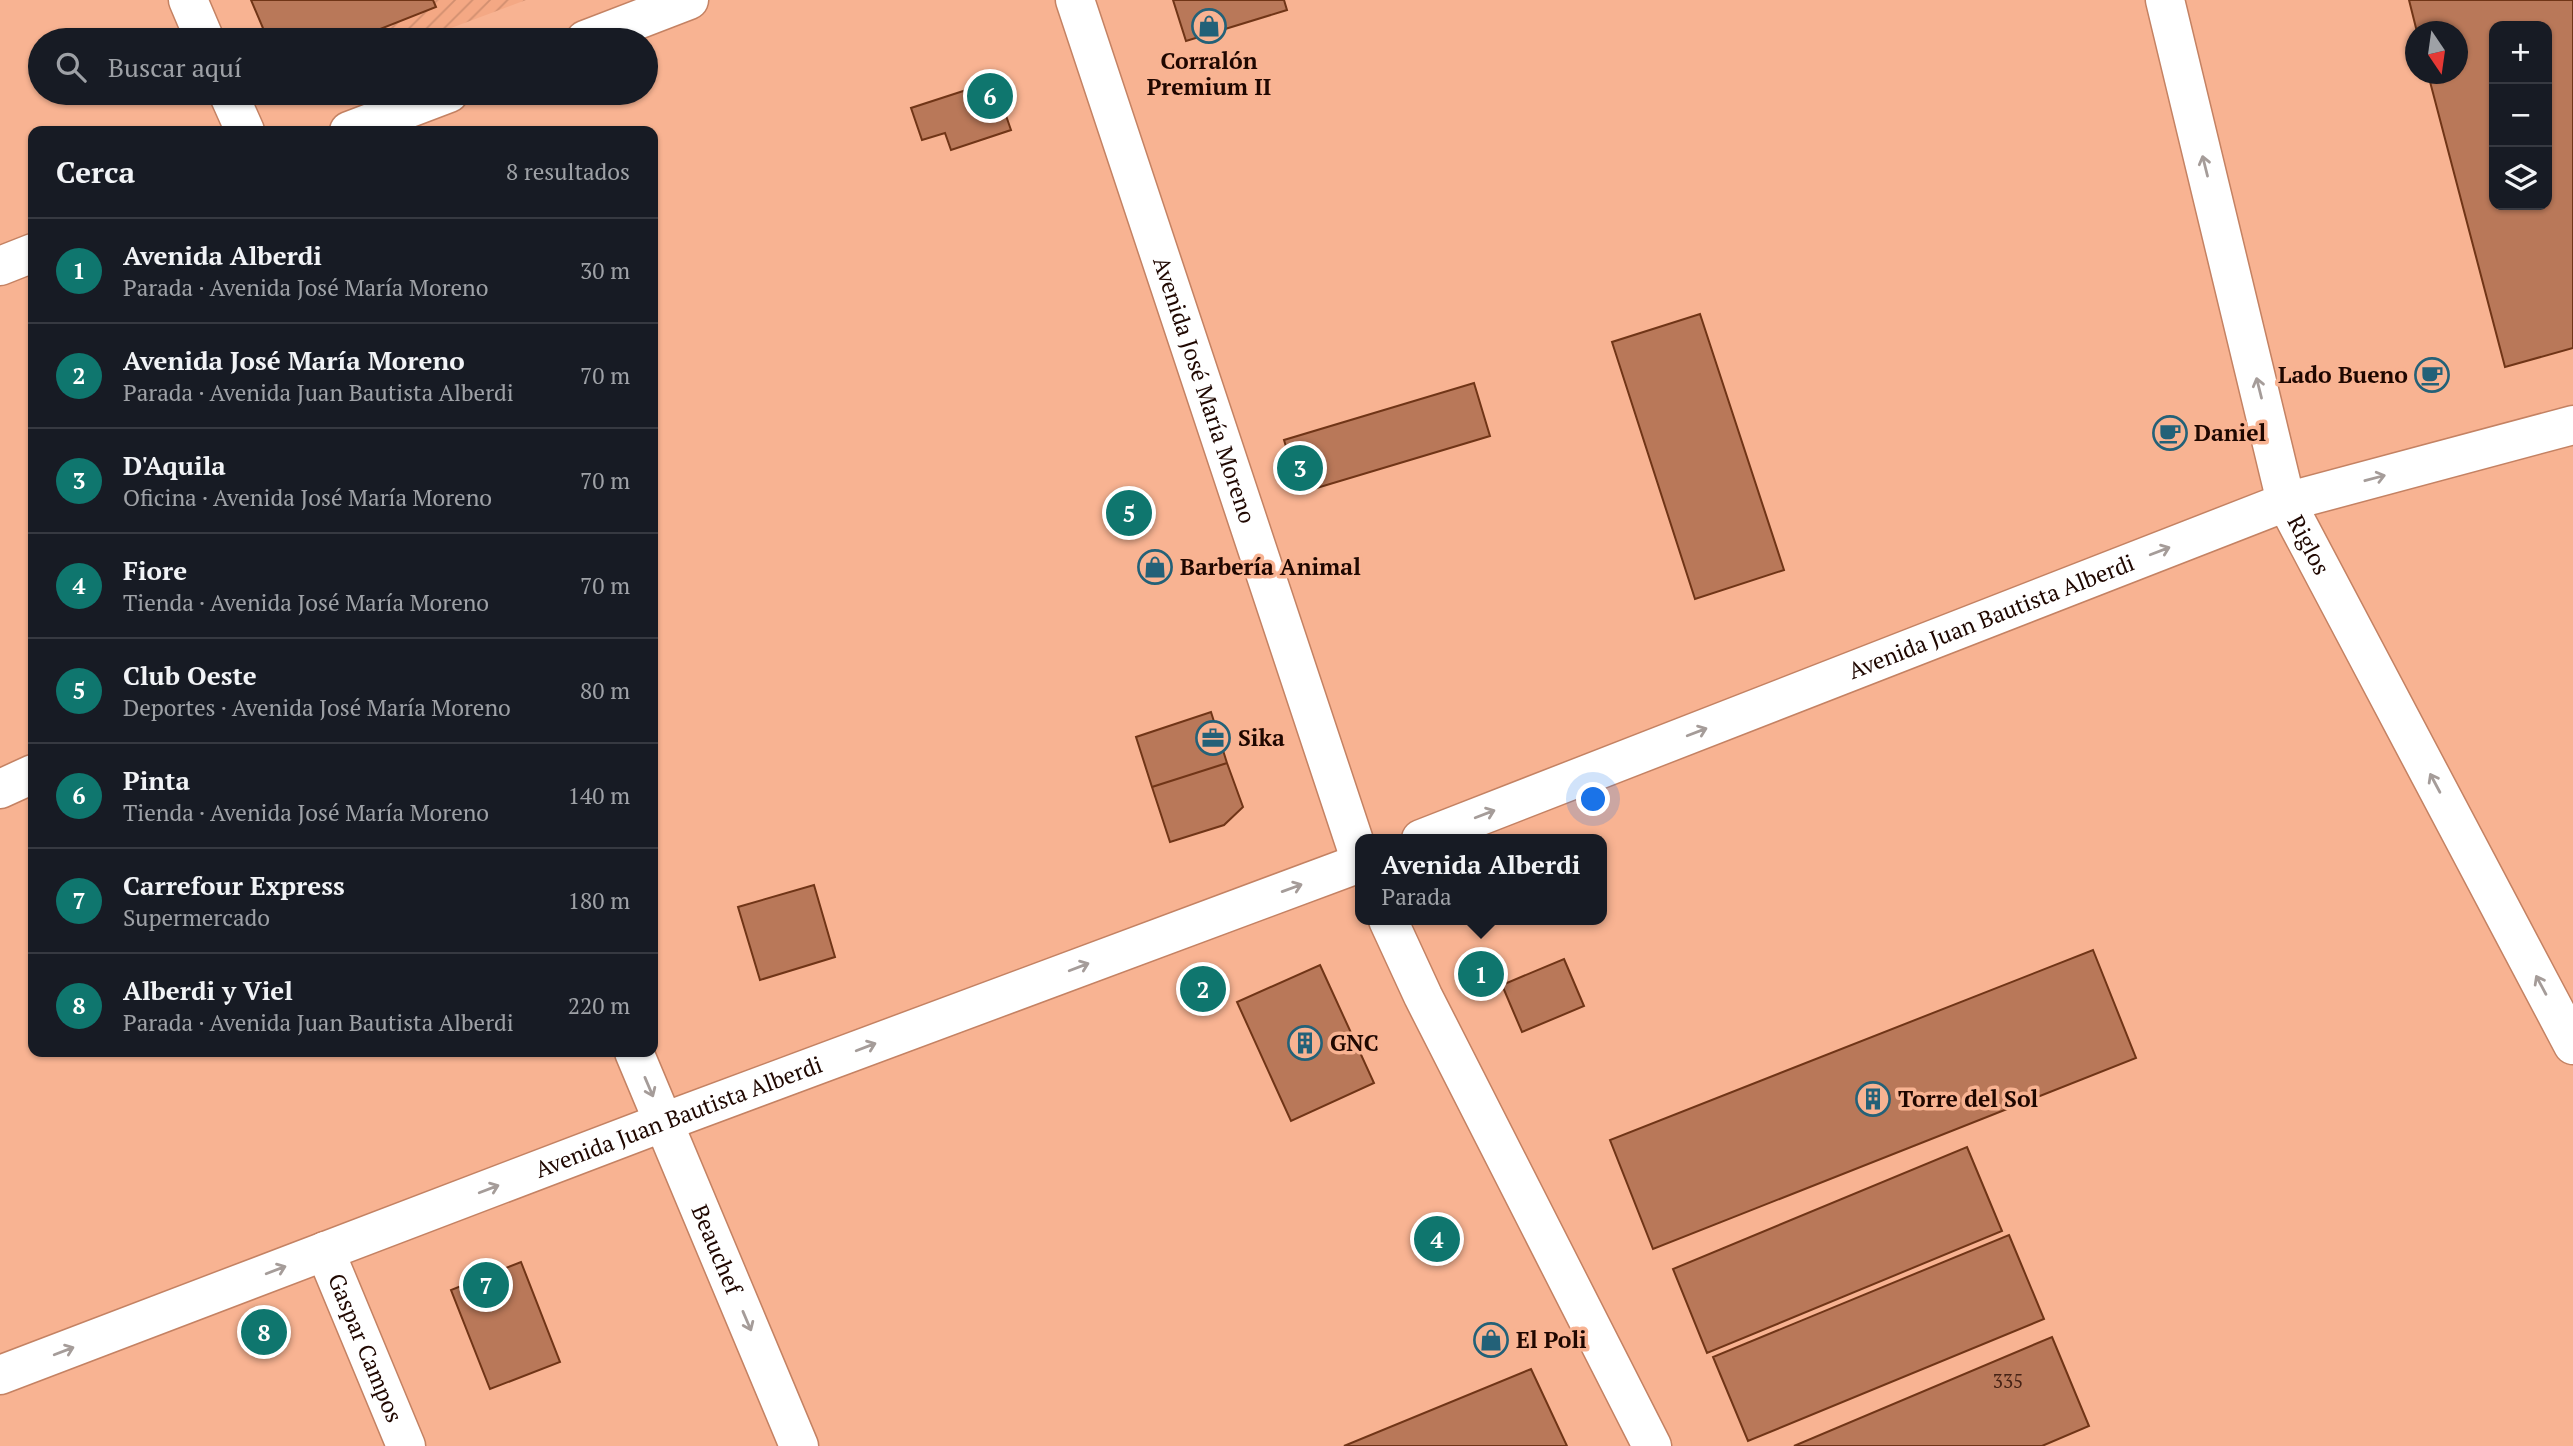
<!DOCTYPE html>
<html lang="es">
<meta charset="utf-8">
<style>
:root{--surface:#171b24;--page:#242831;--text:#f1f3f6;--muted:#9ea1a6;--line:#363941;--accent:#0f766e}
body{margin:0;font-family:"PT Serif",serif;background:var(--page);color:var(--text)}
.controls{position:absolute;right:21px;top:21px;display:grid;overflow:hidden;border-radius:14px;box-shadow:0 2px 5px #0004}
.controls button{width:63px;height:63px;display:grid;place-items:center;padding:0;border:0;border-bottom:2px solid var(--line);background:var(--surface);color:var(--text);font:35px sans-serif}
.compass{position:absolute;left:2405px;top:21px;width:63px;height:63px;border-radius:50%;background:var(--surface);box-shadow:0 2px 5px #0004;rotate:167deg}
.you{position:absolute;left:1594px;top:800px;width:24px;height:24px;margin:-18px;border:5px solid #fff;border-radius:50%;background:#1a73e8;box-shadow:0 0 0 10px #1a73e833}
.badge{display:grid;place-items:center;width:46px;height:46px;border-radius:50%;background:var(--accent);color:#fff;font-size:23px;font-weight:700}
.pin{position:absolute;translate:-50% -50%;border:4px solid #fff;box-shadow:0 2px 7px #0006}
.popup{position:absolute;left:1355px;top:834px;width:252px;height:91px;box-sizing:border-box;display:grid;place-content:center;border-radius:14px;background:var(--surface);filter:drop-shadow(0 2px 5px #0005);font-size:23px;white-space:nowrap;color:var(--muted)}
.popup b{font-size:26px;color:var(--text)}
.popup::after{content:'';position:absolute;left:50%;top:100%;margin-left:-14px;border:14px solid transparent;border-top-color:var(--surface)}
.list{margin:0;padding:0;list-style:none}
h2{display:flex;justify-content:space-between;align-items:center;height:91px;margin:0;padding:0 28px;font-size:30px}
h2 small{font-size:23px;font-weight:400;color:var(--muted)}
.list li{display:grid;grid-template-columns:46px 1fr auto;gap:21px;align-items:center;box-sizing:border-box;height:105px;padding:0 28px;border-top:2px solid var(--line)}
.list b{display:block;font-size:26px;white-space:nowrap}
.list p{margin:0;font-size:23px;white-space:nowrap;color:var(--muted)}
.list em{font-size:23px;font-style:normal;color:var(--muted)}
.icon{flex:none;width:38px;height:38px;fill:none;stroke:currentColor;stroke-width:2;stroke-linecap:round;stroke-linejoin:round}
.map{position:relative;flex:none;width:2573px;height:1446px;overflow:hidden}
.search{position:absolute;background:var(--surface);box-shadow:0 2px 5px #0004;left:28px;top:28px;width:630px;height:77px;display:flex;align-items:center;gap:18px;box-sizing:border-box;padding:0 24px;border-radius:38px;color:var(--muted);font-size:26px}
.panel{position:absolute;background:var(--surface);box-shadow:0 2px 5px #0004;left:28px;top:126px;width:630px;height:931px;border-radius:14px}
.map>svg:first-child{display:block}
.industrial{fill:url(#industrial-furrows)}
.building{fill:#b97859;stroke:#703517;stroke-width:2;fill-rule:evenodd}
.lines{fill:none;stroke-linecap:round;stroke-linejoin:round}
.minor-casing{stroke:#c48263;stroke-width:41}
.secondary-casing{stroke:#c48263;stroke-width:41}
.primary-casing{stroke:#c48263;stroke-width:41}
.minor{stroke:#fff;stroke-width:38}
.secondary{stroke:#fff;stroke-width:38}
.primary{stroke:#fff;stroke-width:38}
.oneway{stroke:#a59c99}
.labels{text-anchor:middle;stroke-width:7;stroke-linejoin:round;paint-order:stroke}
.number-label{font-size:19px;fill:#462316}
.poi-label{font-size:23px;font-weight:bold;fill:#1f0700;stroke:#f8b392;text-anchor:start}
.street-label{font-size:23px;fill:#1f0700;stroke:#f8b392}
</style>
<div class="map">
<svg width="2573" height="1446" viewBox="0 0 2573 1446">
<defs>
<pattern id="industrial-furrows" width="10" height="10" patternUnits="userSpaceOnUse" patternTransform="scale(1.75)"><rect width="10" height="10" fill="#f4a884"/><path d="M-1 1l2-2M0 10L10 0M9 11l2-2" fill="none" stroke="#d18f70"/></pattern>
</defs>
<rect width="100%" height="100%" fill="#f8b392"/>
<path class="industrial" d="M251 0H526L419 40H268Z"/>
<path class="building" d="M251 0H433L436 7 375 31 379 40H268Z
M1173 0H1284L1287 10 1186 41Z
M2409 0H2573V348L2505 367 2428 74H2458V32H2417ZM2494 26H2547V205H2494Z
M994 81 1011 130 951 150 945 133 922 140 911 108Z
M1700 314 1784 570 1695 599 1612 342Z
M1474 383 1490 436 1300 493 1284 440Z
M1211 712 1227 763 1152 787 1136 737Z
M1227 763 1243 807 1224 825 1170 842 1152 787Z
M814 885 835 957 760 980 738 907Z
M2093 950 2136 1058 1653 1249 1610 1140Z
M1564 959 1584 1006 1522 1032 1502 985Z
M1320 965 1374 1083 1291 1121 1237 1002Z
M1967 1147 2002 1231 1707 1353 1673 1269Z
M2009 1235 2044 1319 1748 1441 1713 1357Z
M521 1262 560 1362 490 1389 451 1290Z
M2052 1337 2089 1426 2042 1446H1794Z
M1531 1369 1567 1446H1344Z"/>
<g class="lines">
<g class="minor-casing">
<g id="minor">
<path d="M188 0 205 40"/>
<path id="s1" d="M2165 0 2286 502 2573 1045"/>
<path d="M585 40 689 0"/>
<path d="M228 93 245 131"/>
<path d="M349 131 449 93"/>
<path d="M0 266 33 253"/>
<path d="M0 789 33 774"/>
<path id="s2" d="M634 1052 799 1446"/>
<path id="s3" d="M325 1251 406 1446"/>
</g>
</g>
<g class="secondary-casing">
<g id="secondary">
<path id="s4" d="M1075 0 1360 859"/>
<path d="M1388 920 1423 996 1652 1446"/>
</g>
</g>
<g class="primary-casing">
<g id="primary">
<path id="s5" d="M1421 839 2286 502 2573 425"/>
<path id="s6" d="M0 1375 664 1122 1360 863"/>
</g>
</g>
<use href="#minor" class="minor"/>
<use href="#secondary" class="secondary"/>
<use href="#primary" class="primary"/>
</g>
<defs><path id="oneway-shaft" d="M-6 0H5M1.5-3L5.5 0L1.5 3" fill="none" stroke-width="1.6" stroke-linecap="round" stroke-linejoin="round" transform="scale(1.75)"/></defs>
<g class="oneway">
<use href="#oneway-shaft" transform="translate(2205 166) rotate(-104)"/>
<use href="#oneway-shaft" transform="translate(2259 388) rotate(-104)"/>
<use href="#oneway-shaft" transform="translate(2375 478) rotate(-15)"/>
<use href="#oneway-shaft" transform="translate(2160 551) rotate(-21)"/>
<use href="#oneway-shaft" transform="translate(1697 732) rotate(-21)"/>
<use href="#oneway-shaft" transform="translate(2435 783) rotate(-118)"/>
<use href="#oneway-shaft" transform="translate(1485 814) rotate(-21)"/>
<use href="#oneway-shaft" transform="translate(1292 888) rotate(-20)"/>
<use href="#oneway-shaft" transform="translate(1079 967) rotate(-21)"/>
<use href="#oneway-shaft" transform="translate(2541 985) rotate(-118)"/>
<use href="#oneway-shaft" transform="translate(866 1047) rotate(-21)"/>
<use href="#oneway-shaft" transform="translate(649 1087) rotate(67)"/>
<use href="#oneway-shaft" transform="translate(489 1189) rotate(-21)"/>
<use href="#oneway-shaft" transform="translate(276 1270) rotate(-21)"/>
<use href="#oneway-shaft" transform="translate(747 1321) rotate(67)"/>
<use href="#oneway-shaft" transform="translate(64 1351) rotate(-21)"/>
</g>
<defs>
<g id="shop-ring" transform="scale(1.75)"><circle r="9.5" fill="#f8b392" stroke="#236178" stroke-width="1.5"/><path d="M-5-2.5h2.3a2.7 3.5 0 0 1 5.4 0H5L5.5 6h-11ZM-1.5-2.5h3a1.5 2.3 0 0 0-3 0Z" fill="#236178"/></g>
<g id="cafe-ring" transform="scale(1.75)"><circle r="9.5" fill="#f8b392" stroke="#236178" stroke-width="1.5"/><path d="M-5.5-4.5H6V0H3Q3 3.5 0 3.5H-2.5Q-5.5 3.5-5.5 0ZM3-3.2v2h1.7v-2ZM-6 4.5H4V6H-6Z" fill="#236178"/></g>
<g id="office-ring" transform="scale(1.75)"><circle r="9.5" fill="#f8b392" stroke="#236178" stroke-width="1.5"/><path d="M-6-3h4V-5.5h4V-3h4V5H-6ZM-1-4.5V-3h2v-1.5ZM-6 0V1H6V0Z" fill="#236178"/></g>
<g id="building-ring" transform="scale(1.75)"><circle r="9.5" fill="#f8b392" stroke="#236178" stroke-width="1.5"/><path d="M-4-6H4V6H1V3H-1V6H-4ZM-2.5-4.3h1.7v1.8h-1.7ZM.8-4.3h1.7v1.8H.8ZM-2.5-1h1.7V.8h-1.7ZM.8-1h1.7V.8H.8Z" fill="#236178"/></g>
</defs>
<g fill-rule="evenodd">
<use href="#shop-ring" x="1209" y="26"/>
<use href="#cafe-ring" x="2432" y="375"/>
<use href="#cafe-ring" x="2170" y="433"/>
<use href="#shop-ring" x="1155" y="567"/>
<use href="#office-ring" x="1213" y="738"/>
<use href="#building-ring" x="1305" y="1043"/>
<use href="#building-ring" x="1873" y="1099"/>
<use href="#shop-ring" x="1491" y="1340"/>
</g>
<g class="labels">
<g class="number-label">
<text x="2008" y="1388">335</text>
</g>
<g class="poi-label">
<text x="1209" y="69" text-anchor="middle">Corralón<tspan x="1209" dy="26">Premium II</tspan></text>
<text x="2408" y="383" text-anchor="end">Lado Bueno</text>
<text x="2194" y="441">Daniel</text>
<text x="1180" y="575">Barbería Animal</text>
<text x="1238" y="746">Sika</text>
<text x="1330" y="1051">GNC</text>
<text x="1898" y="1107">Torre del Sol</text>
<text x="1516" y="1348">El Poli</text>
</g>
<g class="street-label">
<text dy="8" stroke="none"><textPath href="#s4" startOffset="411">Avenida José María Moreno</textPath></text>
<text dy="8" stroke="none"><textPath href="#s1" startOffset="565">Riglos</textPath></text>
<text dy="8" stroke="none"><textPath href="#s5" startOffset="612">Avenida Juan Bautista Alberdi</textPath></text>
<text dy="8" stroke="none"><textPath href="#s6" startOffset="726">Avenida Juan Bautista Alberdi</textPath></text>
<text dy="8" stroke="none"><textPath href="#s2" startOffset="214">Beauchef</textPath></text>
<text dy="8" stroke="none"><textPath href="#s3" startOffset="105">Gaspar Campos</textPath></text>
</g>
</g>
</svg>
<div class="controls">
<button>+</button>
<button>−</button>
<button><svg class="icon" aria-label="layers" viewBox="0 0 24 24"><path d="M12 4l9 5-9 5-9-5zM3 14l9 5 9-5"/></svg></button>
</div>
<svg class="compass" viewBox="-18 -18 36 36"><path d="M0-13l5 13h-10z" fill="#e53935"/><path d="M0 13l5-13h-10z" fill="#9ea1a6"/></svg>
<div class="you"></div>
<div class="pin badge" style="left:1481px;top:974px">1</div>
<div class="popup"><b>Avenida Alberdi</b>Parada</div>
<div class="pin badge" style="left:1203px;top:989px">2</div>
<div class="pin badge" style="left:1300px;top:468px">3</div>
<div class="pin badge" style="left:1437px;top:1239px">4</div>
<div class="pin badge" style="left:1129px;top:513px">5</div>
<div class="pin badge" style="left:990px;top:96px">6</div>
<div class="pin badge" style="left:486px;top:1285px">7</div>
<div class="pin badge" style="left:264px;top:1332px">8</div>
<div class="search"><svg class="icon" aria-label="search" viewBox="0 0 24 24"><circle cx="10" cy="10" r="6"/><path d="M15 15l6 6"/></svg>Buscar aquí</div>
<section class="panel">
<h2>Cerca<small>8 resultados</small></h2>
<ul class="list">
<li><span class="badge">1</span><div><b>Avenida Alberdi</b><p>Parada · Avenida José María Moreno</p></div><em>30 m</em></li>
<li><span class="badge">2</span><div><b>Avenida José María Moreno</b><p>Parada · Avenida Juan Bautista Alberdi</p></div><em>70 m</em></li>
<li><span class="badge">3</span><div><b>D'Aquila</b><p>Oficina · Avenida José María Moreno</p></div><em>70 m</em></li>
<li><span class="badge">4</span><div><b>Fiore</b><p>Tienda · Avenida José María Moreno</p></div><em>70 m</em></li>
<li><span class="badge">5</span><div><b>Club Oeste</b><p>Deportes · Avenida José María Moreno</p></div><em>80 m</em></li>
<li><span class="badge">6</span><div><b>Pinta</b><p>Tienda · Avenida José María Moreno</p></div><em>140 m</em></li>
<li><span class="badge">7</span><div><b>Carrefour Express</b><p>Supermercado</p></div><em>180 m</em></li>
<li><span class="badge">8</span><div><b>Alberdi y Viel</b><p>Parada · Avenida Juan Bautista Alberdi</p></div><em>220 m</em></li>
</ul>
</section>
</div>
